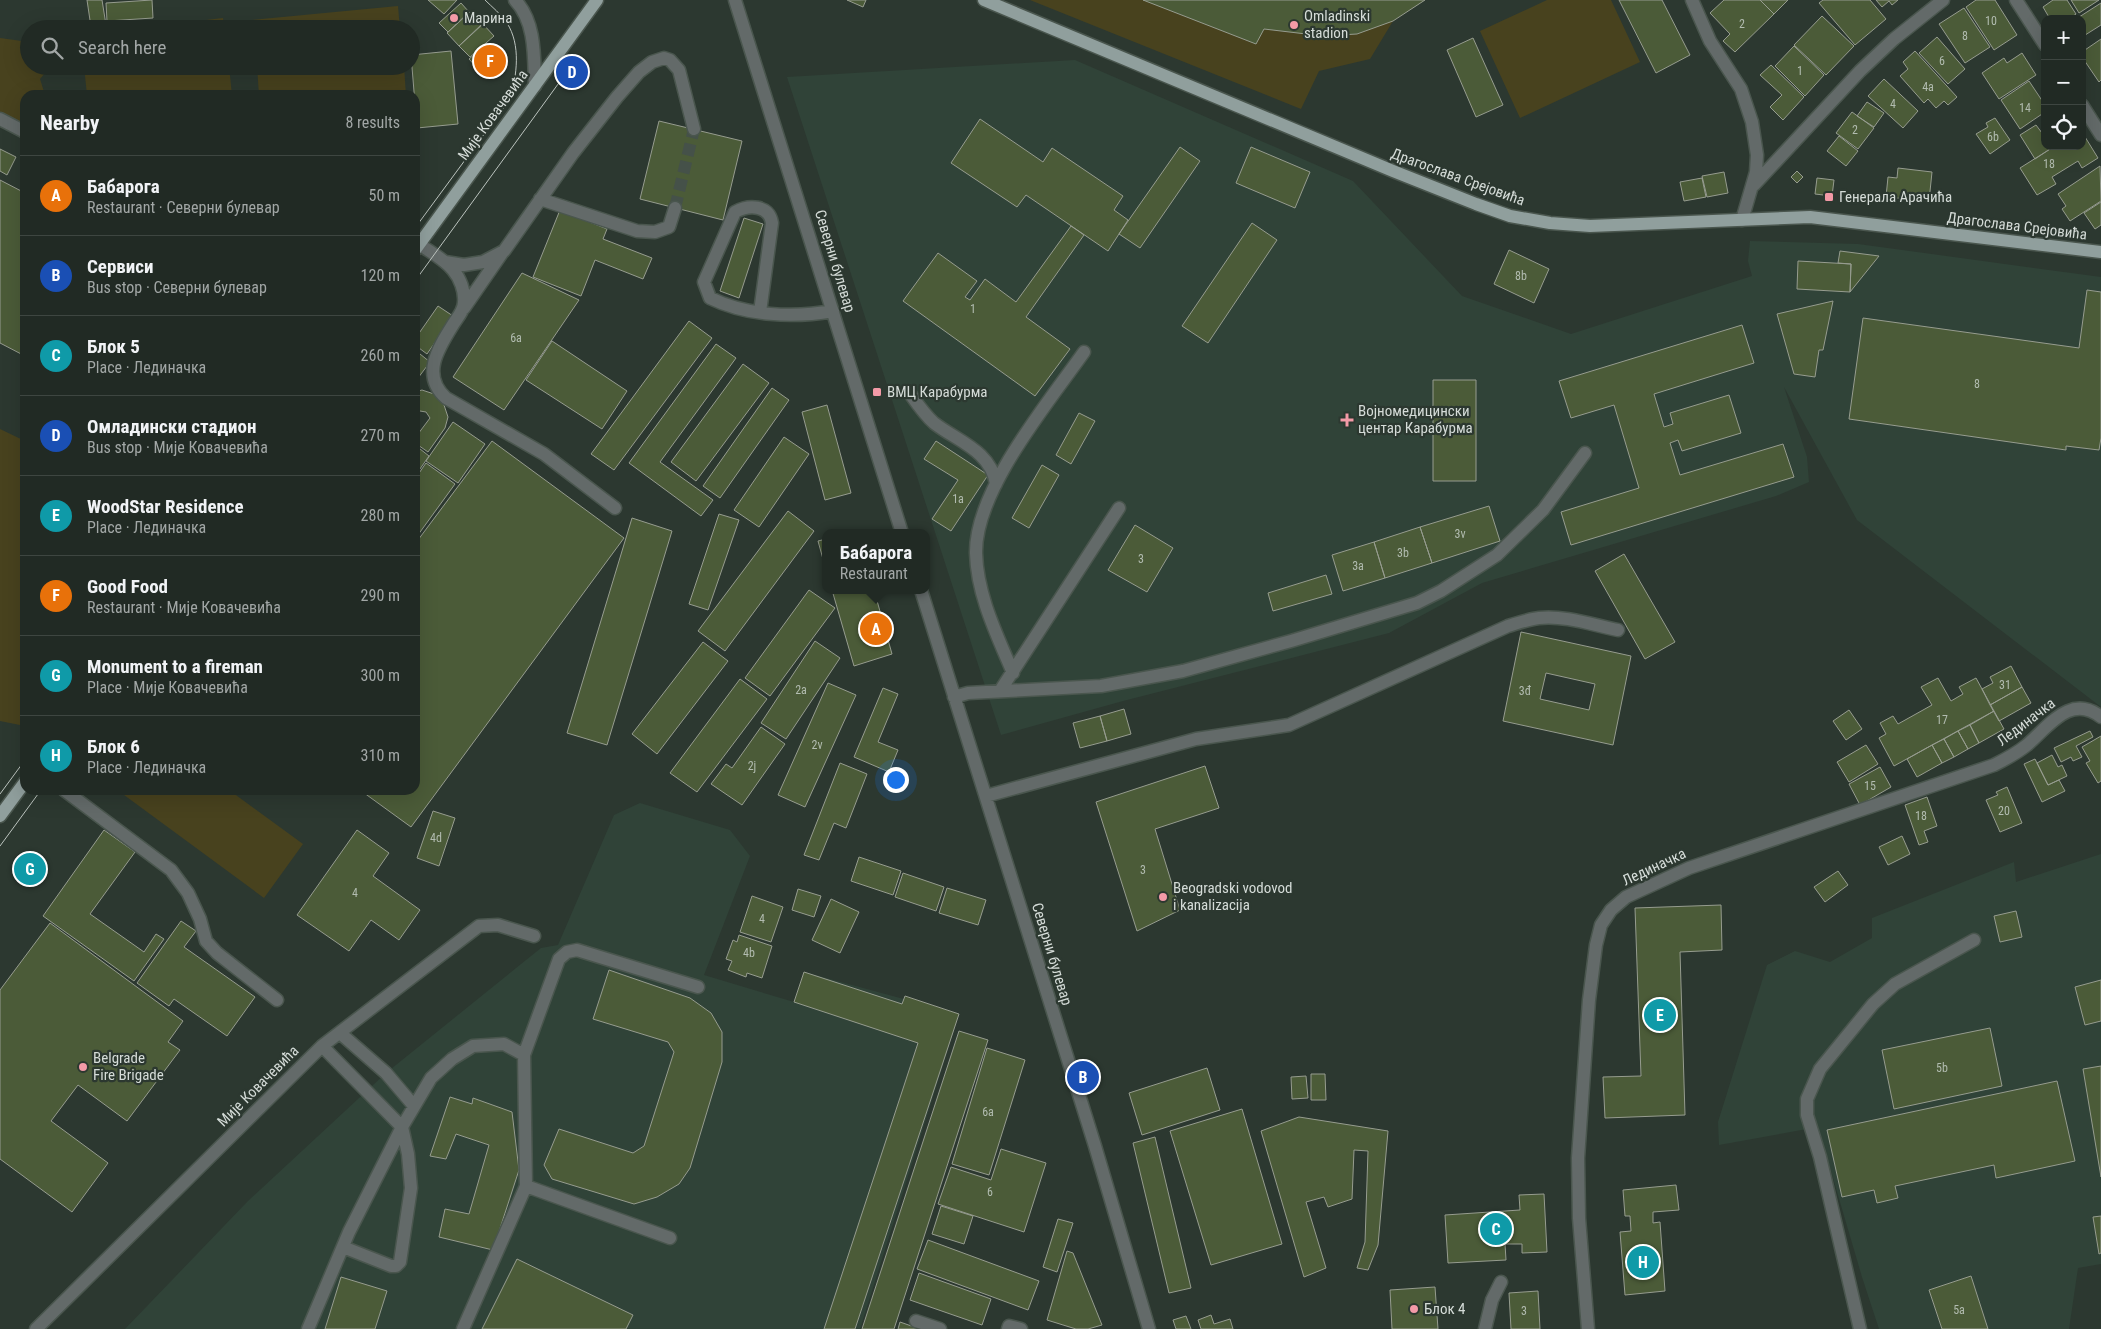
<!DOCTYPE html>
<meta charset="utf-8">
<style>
:root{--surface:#212a24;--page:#29322c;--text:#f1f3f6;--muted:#a2a7a6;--line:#3e4641;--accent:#ea580c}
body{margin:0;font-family:"Roboto Condensed",sans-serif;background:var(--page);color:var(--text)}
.controls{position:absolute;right:15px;top:15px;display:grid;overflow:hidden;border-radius:10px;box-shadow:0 5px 20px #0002}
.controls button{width:45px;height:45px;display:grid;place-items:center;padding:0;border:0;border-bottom:1px solid var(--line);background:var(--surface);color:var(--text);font:25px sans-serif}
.you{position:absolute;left:895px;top:779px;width:18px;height:18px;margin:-12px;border:4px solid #fff;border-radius:50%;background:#1a73e8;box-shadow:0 0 0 8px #1a73e833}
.badge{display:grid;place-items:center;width:32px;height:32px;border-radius:50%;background:var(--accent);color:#fff;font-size:16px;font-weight:700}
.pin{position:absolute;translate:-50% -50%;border:2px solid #fff;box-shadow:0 1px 5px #0006}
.popup{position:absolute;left:822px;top:529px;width:108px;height:65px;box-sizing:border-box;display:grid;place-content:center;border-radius:10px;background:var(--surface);filter:drop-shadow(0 1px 4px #0005);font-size:16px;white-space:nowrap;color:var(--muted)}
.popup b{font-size:19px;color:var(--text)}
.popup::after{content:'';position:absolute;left:50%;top:100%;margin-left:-10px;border:10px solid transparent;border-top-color:var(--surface)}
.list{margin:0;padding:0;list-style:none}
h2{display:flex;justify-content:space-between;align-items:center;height:65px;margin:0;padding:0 20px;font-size:21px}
h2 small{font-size:16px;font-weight:400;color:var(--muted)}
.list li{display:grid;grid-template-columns:32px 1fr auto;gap:15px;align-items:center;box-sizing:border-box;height:80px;padding:0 20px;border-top:1px solid var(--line)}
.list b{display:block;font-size:19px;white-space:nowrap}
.list p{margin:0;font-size:16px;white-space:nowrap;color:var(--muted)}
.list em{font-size:16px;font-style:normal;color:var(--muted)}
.icon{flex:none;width:28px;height:28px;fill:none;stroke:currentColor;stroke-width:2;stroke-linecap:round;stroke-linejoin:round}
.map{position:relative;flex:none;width:2101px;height:1329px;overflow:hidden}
.search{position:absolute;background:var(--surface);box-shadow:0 5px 20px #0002;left:20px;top:20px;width:400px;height:55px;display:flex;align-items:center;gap:12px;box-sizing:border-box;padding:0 18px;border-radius:28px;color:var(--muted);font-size:19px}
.panel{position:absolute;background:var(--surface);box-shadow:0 5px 20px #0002;left:20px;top:90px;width:400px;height:705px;border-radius:15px}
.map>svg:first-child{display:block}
.built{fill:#304338}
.green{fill:#48421e}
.building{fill:#4b5b38;stroke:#969c8f;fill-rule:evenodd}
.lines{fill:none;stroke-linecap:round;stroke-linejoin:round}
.minor-tunnel{stroke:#455149;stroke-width:12;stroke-dasharray:12 6;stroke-linecap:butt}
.minor-casing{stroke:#4a564e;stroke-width:15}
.major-casing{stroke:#4a564e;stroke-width:15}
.minor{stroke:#636a69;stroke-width:12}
.major{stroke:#909f9d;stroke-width:12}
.tram{stroke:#bcc4bf;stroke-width:1}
.poi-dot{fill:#f39aa7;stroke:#2c3830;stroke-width:2}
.labels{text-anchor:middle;stroke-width:4.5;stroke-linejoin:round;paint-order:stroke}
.number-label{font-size:12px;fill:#b2bcb0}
.poi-label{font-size:15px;fill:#d5dcd8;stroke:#2c3830;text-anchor:start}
.street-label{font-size:15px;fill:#d5dcd8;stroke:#2c3830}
</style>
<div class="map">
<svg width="2101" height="1329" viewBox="0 0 2101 1329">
<rect width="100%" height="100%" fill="#2c3830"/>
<path class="built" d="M1075 60 1353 181 1462 296 1571 334 1752 276 1748 261 1750 241 1858 244 2101 277V707L1857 520 1784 387 1807 457 1809 482 1776 496 1482 583 1389 633 1123 701 1001 735 787 77Z
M640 803 730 830 750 856 704 975 794 1002 804 972 959 1014 860 1329H125L248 1201 386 1073 541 948 558 945 614 815Z
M2101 854V1264L2078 1268 2069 1329H1879L1862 1277 1818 1127 1719 1145 1718 1122 1767 965 1795 951 1830 962 1872 938V918L2014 862 2016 882Z"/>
<path class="green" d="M1030 0H1425L1393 21 1370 59 1319 71 1301 109Z
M1547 0H1611L1640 62 1520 118 1480 31Z
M398 6 400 29H253L252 20Z
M223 18 224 29H129Z
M0 38 29 42V66H51L40 79 45 95H25V132L0 119Z
M84 66H229L232 95H87Z
M257 66H404L406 95H259Z
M0 429 25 441V718L20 725 0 721Z
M122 790H229L303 844 264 898 120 792Z"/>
<path class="building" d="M87 0H102L106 25 91 27Z
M152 0 153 18 107 21 106 3Z
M428 0H457L444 14Z
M847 0H866L863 7Z
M1143 0H1425L1393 21 1357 34 1323 36 1264 29 1256 44Z
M1619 0H1662L1690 55 1656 73Z
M1724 0H1760L1774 14 1735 52 1723 41 1730 34 1710 13Z
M1760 0H1788L1774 14Z
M1823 0H1870L1886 19 1855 45 1819 3Z
M1876 0H1898L1892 5 1889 1 1882 7Z
M1976 0H1995L2017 35 1994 50 1966 7Z
M2053 0H2067L2076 14 2069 19H2050L2043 7Z
M2071 0H2099L2079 13Z
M461 3 469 12 448 32 439 23Z
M2101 3V25L2082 37V19H2076Z
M1964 8 1990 47 1965 63 1939 24Z
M470 12 482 24 459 46 447 33Z
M1822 16 1854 46 1826 75 1794 45Z
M483 24 494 36 470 57 459 46Z
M1937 37 1965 69 1948 84 1919 53Z
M1473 38 1503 105 1476 117 1447 50Z
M2101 39V80L2099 82 2082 57V52Z
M484 46 493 55 478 69 469 59Z
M1794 46 1824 75 1805 96 1775 66Z
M451 51 458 124 417 128 411 55Z
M1915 51 1957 97 1948 105 1944 101 1936 108 1928 99 1924 103 1900 76 1908 69 1903 62Z
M2022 53 2036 75 1999 99 1982 73 2004 58 2007 63Z
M1771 65 1804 97 1783 120 1770 107 1782 95 1760 75Z
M1884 79 1918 111 1903 128 1868 96Z
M2029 81 2045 105V112L2020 129 2001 100Z
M1867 102 1884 113 1874 127 1857 116Z
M1852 112 1874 128 1858 149 1836 133Z
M1995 118 2010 140 1990 154 1976 134 1988 127 1986 123Z
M980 119 1043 162 1052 148 1123 196 1114 210 1128 220 1108 251 1026 195 1017 207 951 163Z
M659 121 742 141 723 220 640 199Z
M2036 125 2042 133 2045 131V146H2049L2050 149 2035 159 2020 135Z
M2082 132 2098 158 2082 168 2078 161 2052 177 2056 184 2037 195 2020 168 2055 146H2082Z
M1839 136 1858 151 1846 166 1827 151Z
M1180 147 1200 161 1140 248 1119 234Z
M1251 147 1310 172 1295 208 1236 183Z
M0 149 16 157 7 175 0 171Z
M2100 166 2101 201 2070 221 2062 209 2066 206 2058 194Z
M1898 168 1932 172 1929 201 1886 197 1888 177 1897 178Z
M1797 171 1803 177 1797 183 1791 177Z
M1724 172 1728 193 1707 197 1702 176Z
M1702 178 1706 197 1684 201 1680 182Z
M1817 178 1834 180 1832 196 1815 194Z
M0 180 25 193V356L0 343Z
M2101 202V225L2095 229 2084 213Z
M560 210 607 229 603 239 652 258 643 279 595 260 581 296 533 277Z
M744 218 763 224 739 298 720 291Z
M1252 223 1277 240 1208 343 1182 326Z
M1071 226 1084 235 1026 317 1070 349 1035 396 903 301 938 253 977 281 965 297 970 300 985 279 1016 302Z
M1509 250 1549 269 1534 303 1494 284Z
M1840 251 1879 256 1850 292 1851 264 1838 263Z
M1798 261 1851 264 1850 292 1797 289Z
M522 273 579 300 504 410 453 377Z
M2087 290 2101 292V438L2099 450 2066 446V450L1849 419 1863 318 2079 348Z
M1833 301 1823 350H1819L1815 377 1794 374 1777 314Z
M438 306 453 316 427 354 415 345V339Z
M689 321 712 338 614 470 591 454Z
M1742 325 1754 363 1654 394 1664 427 1673 424 1670 413 1729 395 1741 433 1682 451 1678 440 1670 443 1680 475 1783 444 1794 477 1571 545 1561 512 1639 488 1614 405 1571 418 1559 381Z
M552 341 627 391 602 429 526 380Z
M716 344 736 358 660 462 713 500 701 516 629 463Z
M415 350 430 362 415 382Z
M743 364 769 383 696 481 671 462Z
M1433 380H1476V481H1433Z
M772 388 789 400 720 498 703 486Z
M422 390 434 394 444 405 448 417 445 428 428 452 415 443V438L430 418 426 412 420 411 415 416V392Z
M827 405 851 493 825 500 802 412Z
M1079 413 1095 421 1071 464 1056 455Z
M453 422 485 444 458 483 426 461Z
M784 437 809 454 759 527 734 510Z
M492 441 624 538 411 827 360 790H415V544Z
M936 441 988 475 951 531 932 519 958 480 924 459Z
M415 445 429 456 415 476Z
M426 463 455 484 415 539V479Z
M1042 465 1059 475 1029 528 1012 518Z
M1489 506 1500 541 1432 563 1420 527Z
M788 511 814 531 725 651 698 631Z
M719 514 739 520 708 610 689 604Z
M632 518 672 531 607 745 567 733Z
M1135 525 1173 548 1147 592 1108 570Z
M1420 527 1432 563 1385 578 1374 542Z
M826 539V570L818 541Z
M1374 542 1385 578 1343 591 1332 555Z
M1624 554 1675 642 1645 659 1595 571Z
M1326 575 1332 594 1273 611 1268 593Z
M809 590 835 608 770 696 745 678Z
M832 590H874L892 654 854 666Z
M1521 632 1631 656 1613 745 1503 721ZM1546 673 1595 684 1589 710 1540 699Z
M815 641 840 658 786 739 761 723Z
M703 642 728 661 657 754 632 734Z
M2011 666 2022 687 1990 705 1982 689 1993 683 1990 677Z
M1938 678 1951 701 1963 694 1959 687 1976 678 1994 711 1894 766 1879 738 1886 734 1880 723 1893 716 1898 724 1932 705 1921 687Z
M740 679 767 699 697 792 670 773Z
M828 683 856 695 805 807 778 795Z
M2022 687 2031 703 1999 721 1990 705Z
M883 688 898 694 878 742 898 750 889 772 854 757Z
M1124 709 1131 734 1107 741 1100 716Z
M1849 710 1862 729 1846 740 1833 721Z
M1994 711 2004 729 1979 743 1970 725Z
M1100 716 1107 741 1080 748 1073 723Z
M1970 725 1979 743 1968 749 1958 731Z
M761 727 785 744 742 805 711 784 726 764 732 768Z
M1958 731 1968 749 1954 757 1944 739Z
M2090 731 2093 737 2076 746 2082 757 2073 761 2071 757 2061 762 2054 748Z
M2101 736V781L2098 783 2086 763 2090 761 2082 747Z
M1944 739 1954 757 1942 763 1932 745Z
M1866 745 1878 764 1849 782 1837 762Z
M1932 745 1942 763 1917 777 1907 759Z
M2052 755 2058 767 2062 765 2067 776 2048 785 2037 763Z
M2035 759 2048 785 2059 780 2065 791 2042 802 2024 764Z
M840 763 867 774 846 828 834 823 819 860 804 855Z
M1205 766 1219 808 1155 829 1180 910 1137 931 1096 802Z
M1880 767 1891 787 1860 805 1849 784Z
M2007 787 2022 823 2000 832 1986 800 1998 795 1996 792Z
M1927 797 1937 826 1924 831 1928 842 1919 845 1905 805Z
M433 811 455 818 439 866 417 858Z
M104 830 135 852 90 914 144 952 156 934 164 939 134 981 43 916Z
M357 830 389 853 373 876 420 910 399 940 371 920 349 951 297 915Z
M1902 836 1910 854 1888 865 1879 847Z
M859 857 901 871 893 895 851 881Z
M1838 871 1848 885 1825 902 1814 887Z
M903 873 944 887 936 911 895 897Z
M947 888 986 900 978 925 939 913Z
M798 889 821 896 814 917 792 910Z
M752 896 783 907 771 942 740 932Z
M831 899 859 912 840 953 812 940Z
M1721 905 1722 950 1680 952 1685 1115 1605 1118 1603 1077 1641 1076 1635 908Z
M2016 911 2022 937 2000 942 1994 916Z
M181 921 196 931 184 947 255 997 227 1036 174 999 169 1006 137 983Z
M50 923 183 1021 168 1042 180 1050 127 1121 78 1085 51 1121 108 1163 72 1212 0 1159V990Z
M739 935 772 946 762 978 747 973 746 977 728 970 732 961 726 959 733 940 737 942Z
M609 970 690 998 711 1013 722 1032V1062L690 1168 679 1184 657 1197 634 1204 552 1179 544 1165 559 1129 633 1153 644 1146 674 1052 668 1042 593 1019Z
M804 972 902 1004 905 996 959 1014 855 1329H824L918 1043 794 1002Z
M2101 980V1021L2085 1025 2075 987Z
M1990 1028 2002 1086 1894 1109 1882 1050Z
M959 1031 988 1040 894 1329H862Z
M987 1048 1025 1060 989 1175 952 1164Z
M2101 1066V1177L2083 1069Z
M1207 1068 1220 1110 1142 1135 1129 1093Z
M1311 1074H1325L1326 1100H1311Z
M1306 1076 1308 1098 1292 1099 1291 1077Z
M2057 1081 2075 1161 1996 1178 1994 1165 1895 1186 1898 1198 1877 1203 1874 1190 1842 1197 1827 1130Z
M450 1097 472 1104 473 1098 512 1112 519 1170 493 1250 439 1237 445 1209 469 1214 489 1145 456 1134 446 1159 430 1156Z
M1242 1109 1282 1244 1211 1265 1170 1131Z
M1299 1117 1388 1131 1378 1245 1368 1270 1357 1268 1365 1242 1368 1151 1354 1150 1352 1199 1328 1207 1324 1197 1306 1202 1326 1268 1304 1277 1261 1131Z
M1155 1137 1191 1288 1169 1293 1133 1143Z
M1001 1149 1046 1163 1024 1232 938 1204 951 1167 991 1180Z
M1676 1185 1679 1210 1653 1212V1223L1660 1222 1665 1291 1625 1295 1620 1232 1631 1231 1630 1216H1625L1623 1190Z
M1544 1194 1547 1252 1522 1253V1244H1505L1506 1260 1448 1263 1445 1215 1520 1210 1519 1195Z
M941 1206 973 1216 964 1244 932 1234Z
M2101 1216V1253L2099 1254 2093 1217Z
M1058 1219 1073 1223 1057 1272 1043 1267Z
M928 1240 1039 1281 1028 1310 917 1269Z
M1067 1251 1073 1253 1102 1325 1088 1329H1076L1047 1320Z
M517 1259 633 1315 626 1329H482Z
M919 1273 991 1299 982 1325 910 1300Z
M1971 1276 1988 1329H1942L1929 1290Z
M341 1277 387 1291 375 1329H325Z
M1435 1287 1438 1329H1392L1390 1290Z
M1538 1291 1540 1329H1511L1509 1293Z
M1211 1315 1214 1324 1230 1319 1233 1329H1201L1198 1320Z
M1186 1316 1191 1329H1176L1173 1320Z
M900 1322 920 1329H898Z"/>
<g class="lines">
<path class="minor-tunnel" d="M675 208 694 129"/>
<g class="minor-casing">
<path id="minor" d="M515 0C536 22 534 57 535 86
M735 0 902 533
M1692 0 1710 41 1741 89 1752 122 1757 155 1756 172 1742 220
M2016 0 2045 45
M2082 105 2101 135
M0 119 25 132
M1754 185 1860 71 1894 39 1943 0
M540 199 637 231 655 232 669 227 675 208
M419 244C430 252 444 259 453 270 460 278 465 291 464 302 464 310 458 317 454 323 439 347 420 375 446 398L544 454 615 508
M445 262 464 265 483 262 504 251 573 153 617 97 639 72 652 62 664 58 670 60 679 70 694 129
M464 308 502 253
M760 312 772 223C769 204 748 205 735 212L704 282 710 298C747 316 793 318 833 311
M911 395C918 405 925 415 934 423 957 441 991 451 996 484
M921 590 1095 1146 1149 1329
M1013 673C997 635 977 595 976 553 975 490 1048 403 1084 352
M1000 691 1119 508
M954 697 968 693 1101 686 1183 671 1291 641 1417 603 1441 591 1497 555 1543 510 1585 453
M64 790 171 870 188 893 200 919 206 941 217 953 277 1000
M986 796 1196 739 1289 725 1508 626C1518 623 1529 619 1539 618 1564 615 1593 625 1618 630
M340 1033 386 1073 414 1106
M322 1046 402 1127 408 1154 411 1188 400 1262 396 1266H391L343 1247
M526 1186 670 1238
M916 1321 940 1329
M36 1329 322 1046 479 926 498 925 534 936
M308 1329 349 1232 402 1127 431 1078 452 1059 473 1046 504 1044 524 1055
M463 1329 526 1186 524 1055 559 959 567 952 577 950 698 987
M1008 1329 1009 1326 1021 1329
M1485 1329 1492 1300 1501 1282
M1588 1329 1579 1218 1578 1158 1589 1000 1596 945 1601 925 1611 910 1626 897 1689 868 1994 765C2006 759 2017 753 2027 745 2049 726 2071 693 2101 717
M1860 1329 1820 1157 1807 1115V1099L1820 1069 1873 1004 1895 984 1974 940"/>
</g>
<g class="major-casing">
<path id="major" d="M984 0 1393 171 1476 204 1510 216 1550 223 1590 226 1810 217 2101 252
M415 250 597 0
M0 816 25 782"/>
</g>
<use href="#minor" class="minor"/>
<use href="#major" class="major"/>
<path class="tram" d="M415 228 510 99C517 75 521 45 507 23 501 14 492 7 485 0
M415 281 569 69
M0 794 25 760
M0 846 41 790"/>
</g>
<g class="poi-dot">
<circle cx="454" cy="18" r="5"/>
<circle cx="1294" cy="25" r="5"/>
<rect x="1824" y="192" width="10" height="10" rx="2.5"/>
<rect x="872" y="387" width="10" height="10" rx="2.5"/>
<path d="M1344.5 412.5h5v5h5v5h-5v5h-5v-5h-5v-5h5z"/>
<circle cx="1163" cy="897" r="5"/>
<circle cx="83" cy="1067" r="5"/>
<circle cx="1414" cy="1309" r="5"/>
</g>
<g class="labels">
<g class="number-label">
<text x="1991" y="25">10</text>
<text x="1742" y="28">2</text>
<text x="1965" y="40">8</text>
<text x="1942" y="65">6</text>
<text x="1800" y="75">1</text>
<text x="1928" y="91">4a</text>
<text x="1893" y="108">4</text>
<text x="2025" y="112">14</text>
<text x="1855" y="134">2</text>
<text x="1993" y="141">6b</text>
<text x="2049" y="168">18</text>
<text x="1521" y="280">8b</text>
<text x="973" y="313">1</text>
<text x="516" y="342">6a</text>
<text x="1977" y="388">8</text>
<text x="958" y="503">1a</text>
<text x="1460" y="538">3v</text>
<text x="1403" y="557">3b</text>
<text x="1141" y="563">3</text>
<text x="1358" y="570">3a</text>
<text x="2005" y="689">31</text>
<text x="801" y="694">2a</text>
<text x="1525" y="695">3đ</text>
<text x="1942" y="724">17</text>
<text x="817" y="749">2v</text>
<text x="752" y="770">2j</text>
<text x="1870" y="790">15</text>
<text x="2004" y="815">20</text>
<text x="1921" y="820">18</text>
<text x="436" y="842">4d</text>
<text x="1143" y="874">3</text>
<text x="355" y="897">4</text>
<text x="762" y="923">4</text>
<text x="749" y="957">4b</text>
<text x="1942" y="1072">5b</text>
<text x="988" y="1116">6a</text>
<text x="990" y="1196">6</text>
<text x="1959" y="1314">5a</text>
<text x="1524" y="1315">3</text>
</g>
<g class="poi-label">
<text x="1304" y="21">Omladinski<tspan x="1304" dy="17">stadion</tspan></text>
<text x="464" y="23">Марина</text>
<text x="1839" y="202">Генерала Арачића</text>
<text x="887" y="397">ВМЦ Карабурма</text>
<text x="1358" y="416">Војномедицински<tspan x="1358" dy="17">центар Карабурма</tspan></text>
<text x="1173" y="893">Beogradski vodovod<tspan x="1173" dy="17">i kanalizacija</tspan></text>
<text x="93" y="1063">Belgrade<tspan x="93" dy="17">Fire Brigade</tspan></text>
<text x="1424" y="1314">Блок 4</text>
</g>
<g class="street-label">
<text transform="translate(493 115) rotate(-54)" y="5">Мије Ковачевића</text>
<text transform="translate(1458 177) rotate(20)" y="5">Драгослава Срејовића</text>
<text transform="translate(2017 226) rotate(7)" y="5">Драгослава Срејовића</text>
<text transform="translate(835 261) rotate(73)" y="5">Северни булевар</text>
<text transform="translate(2026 722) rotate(-37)" y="5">Лединачка</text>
<text transform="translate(1654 867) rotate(-25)" y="5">Лединачка</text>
<text transform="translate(1052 954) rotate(73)" y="5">Северни булевар</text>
<text transform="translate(258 1086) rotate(-45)" y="5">Мије Ковачевића</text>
</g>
</g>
</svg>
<div class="controls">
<button>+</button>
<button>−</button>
<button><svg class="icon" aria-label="locate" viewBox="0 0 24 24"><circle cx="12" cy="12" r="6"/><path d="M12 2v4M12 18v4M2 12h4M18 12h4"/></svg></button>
</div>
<div class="you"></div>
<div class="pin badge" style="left:876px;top:629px;background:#e8710a">A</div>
<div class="popup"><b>Бабарога</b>Restaurant</div>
<div class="pin badge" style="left:1083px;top:1077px;background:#1a4fb4">B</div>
<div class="pin badge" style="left:1496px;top:1229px;background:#0f9aa8">C</div>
<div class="pin badge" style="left:572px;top:72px;background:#1a4fb4">D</div>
<div class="pin badge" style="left:1660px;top:1015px;background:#0f9aa8">E</div>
<div class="pin badge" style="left:490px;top:61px;background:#e8710a">F</div>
<div class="pin badge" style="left:30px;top:869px;background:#0f9aa8">G</div>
<div class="pin badge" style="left:1643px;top:1262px;background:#0f9aa8">H</div>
<div class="search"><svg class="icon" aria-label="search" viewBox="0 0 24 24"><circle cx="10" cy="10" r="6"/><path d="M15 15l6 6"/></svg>Search here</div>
<section class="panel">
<h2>Nearby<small>8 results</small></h2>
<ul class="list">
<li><span class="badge" style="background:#e8710a">A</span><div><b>Бабарога</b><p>Restaurant · Северни булевар</p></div><em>50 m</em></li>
<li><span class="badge" style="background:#1a4fb4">B</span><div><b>Сервиси</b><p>Bus stop · Северни булевар</p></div><em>120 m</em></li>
<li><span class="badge" style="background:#0f9aa8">C</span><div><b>Блок 5</b><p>Place · Лединачка</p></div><em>260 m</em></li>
<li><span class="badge" style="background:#1a4fb4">D</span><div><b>Омладински стадион</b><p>Bus stop · Мије Ковачевића</p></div><em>270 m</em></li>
<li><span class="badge" style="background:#0f9aa8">E</span><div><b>WoodStar Residence</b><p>Place · Лединачка</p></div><em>280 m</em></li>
<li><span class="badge" style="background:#e8710a">F</span><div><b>Good Food</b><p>Restaurant · Мије Ковачевића</p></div><em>290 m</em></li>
<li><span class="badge" style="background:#0f9aa8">G</span><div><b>Monument to a fireman</b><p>Place · Мије Ковачевића</p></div><em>300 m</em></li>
<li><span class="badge" style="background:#0f9aa8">H</span><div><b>Блок 6</b><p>Place · Лединачка</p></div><em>310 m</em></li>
</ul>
</section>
</div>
